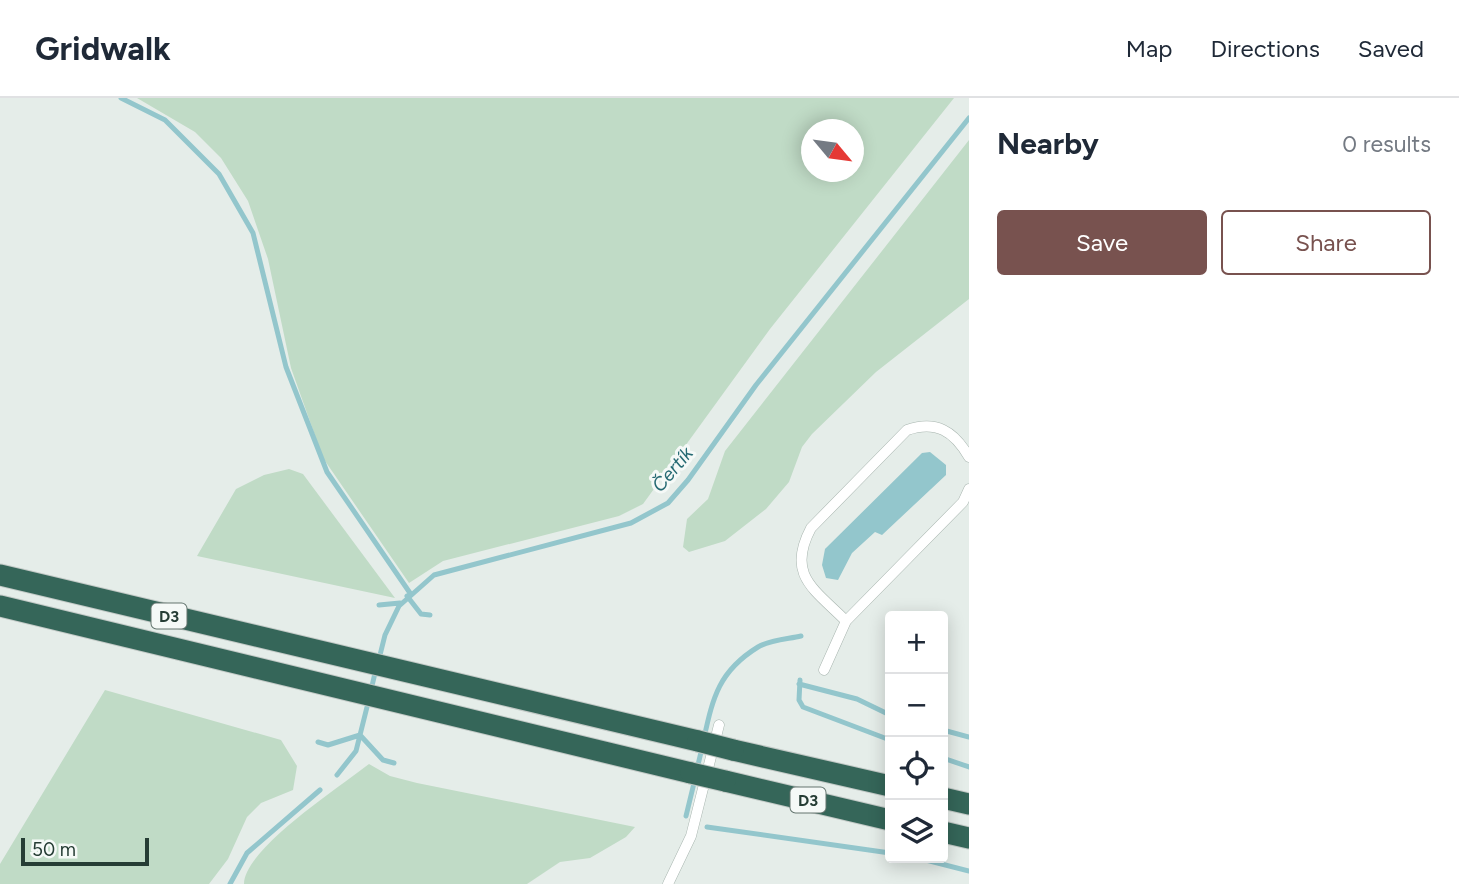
<!DOCTYPE html>
<meta charset="utf-8">
<style>
:root{--surface:#fff;--page:#f6f6f7;--text:#1f2937;--muted:#747a83;--line:#e0e1e3;--accent:#78524f}
body{margin:0;font-family:Figtree,sans-serif;background:var(--page);color:var(--text)}
.controls{position:absolute;right:21px;bottom:21px;display:grid;overflow:hidden;border-radius:7px;box-shadow:0 4px 18px #0003}
.controls button{width:63px;height:63px;display:grid;place-items:center;padding:0;border:0;border-bottom:2px solid var(--line);background:var(--surface);color:var(--text);font:35px sans-serif}
.compass{position:absolute;left:801px;top:21px;width:63px;height:63px;border-radius:50%;background:var(--surface);box-shadow:0 4px 18px #0003;rotate:119deg}
.scale{position:absolute;left:21px;bottom:18px;width:128px;box-sizing:border-box;padding-left:7px;border:4px solid #263d35;border-top:0;font-size:19px;line-height:24px;white-space:nowrap;color:#263d35;-webkit-text-stroke:5px #f5f9f7;paint-order:stroke}
.list{margin:0;padding:0;list-style:none}
h2{display:flex;justify-content:space-between;align-items:center;height:91px;margin:0;padding:0 28px;font-size:30px}
h2 small{font-size:23px;font-weight:400;color:var(--muted)}
.actions{display:flex;gap:14px;padding:21px 28px}
.actions a{flex:1;padding:16px 0;border:2px solid var(--accent);border-radius:7px;text-align:center;font-size:24px;color:var(--accent)}
.actions .main{background:var(--accent);color:#fff}
.icon{flex:none;width:38px;height:38px;fill:none;stroke:currentColor;stroke-width:2;stroke-linecap:round;stroke-linejoin:round}
.map{position:relative;flex:none;width:969px;height:786px;overflow:hidden}
header{display:flex;align-items:center;gap:42px;box-sizing:border-box;height:98px;padding:0 35px;background:var(--surface);border-bottom:2px solid var(--line)}
header strong{font-size:33px}
nav{display:flex;gap:38px;margin-inline-start:auto;font-size:24px}
main{display:flex}
aside{flex:1;background:var(--surface)}
.map>svg:first-child{display:block}
.green{fill:#c0dbc6;fill-rule:evenodd}
.water{fill:#93c6cc}
.lines{fill:none;stroke-linecap:round;stroke-linejoin:round}
.stream{stroke:#93c6cc;stroke-width:5}
.service-casing{stroke:#a8b5af;stroke-width:11}
.motorway-casing{stroke:#c2c9c6;stroke-width:23}
.service{stroke:#fff;stroke-width:10}
.motorway{stroke:#356659;stroke-width:21}
.motorway-bridge-casing{stroke:#c2c9c6;stroke-width:23;stroke-linecap:butt}
.motorway-bridge{stroke:#356659;stroke-width:21}
.labels{text-anchor:middle;stroke-width:6;stroke-linejoin:round;paint-order:stroke}
.shield{fill:#f5f9f7;stroke:#64756f;stroke-width:2}
.shield-label{font-size:16px;font-weight:bold;fill:#263d35}
.water-label{font-size:19px;font-style:italic;fill:#266a73;stroke:#f5f9f7}
</style>
<header>
<strong>Gridwalk</strong>
<nav><a>Map</a><a>Directions</a><a>Saved</a></nav>
</header>
<main>
<div class="map">
<svg width="969" height="786" viewBox="0 0 969 786">
<rect width="100%" height="100%" fill="#e5ede9"/>
<path class="green" d="M137 0H954L770 231 643 406 619 418 443 463 409 485 323 360 291 270 268 161 248 103 221 60 195 34ZM811 32H853V74H811Z
M969 42V201L876 274 812 336 802 349 789 384 766 411 725 443 689 454 683 449 687 421 708 401 725 353Z
M289 371 303 376 395 500 197 458 236 391 264 377Z
M105 592 281 642 297 668 293 692 261 705 247 719 228 761 209 786H0V766Z
M369 666 390 678 417 685 635 729 626 739 590 760 560 764 527 786H244C244 751 341 688 369 666Z"/>
<path class="water" d="M930 354 946 367V377L882 437 875 434 852 455 838 482 826 480 822 467 825 451 922 355Z"/>
<g class="lines">
<path class="stream" d="M121 0 165 22 219 76 253 135 286 269 327 374 410 495
M407 498 421 516 430 517
M379 507 400 505
M379 561 385 537 399 508 434 477 631 425 668 405 688 382 756 287 969 20
M800 582 799 602 803 609 890 642
M799 586 857 601 890 617
M371 592 376 571
M943 632 969 639
M704 640C713 599 719 573 758 549 770 542 788 541 801 538
M318 644 328 647 360 637 383 662 394 665
M943 660 969 669
M697 671 702 650
M337 677 356 653 369 601
M686 718 695 681
M707 729 890 755
M918 760 969 773
M230 786 247 755 320 692"/>
<g class="service-casing">
<path id="service" d="M846 523C814 491 786 477 811 430L907 332C936 322 954 333 969 359
M824 572 846 523 963 404 969 391
M668 786 691 738 719 627"/>
</g>
<g class="motorway-casing">
<path id="motorway" d="M0 477 698 643
M0 508 691 675
M733 652 890 688
M725 683 890 722
M943 700 969 706
M943 734 969 740"/>
</g>
<use href="#service" class="service"/>
<use href="#motorway" class="motorway"/>
<g class="motorway-bridge-casing">
<path id="motorway-bridge" d="M698 643 733 652
M691 675 725 683"/>
</g>
<use href="#motorway-bridge" class="motorway-bridge"/>
</g>
<g class="labels">
<g class="shield">
<rect x="151.5" y="505.5" width="35" height="25" rx="5"/>
<rect x="790.5" y="689.5" width="35" height="25" rx="5"/>
</g>
<g class="shield-label">
<text x="169" y="524">D3</text>
<text x="808" y="708">D3</text>
</g>
<g class="water-label">
<text transform="translate(672 371) rotate(-50)" y="7">Čertík</text>
</g>
</g>
</svg>
<div class="controls">
<button>+</button>
<button>−</button>
<button><svg class="icon" aria-label="locate" viewBox="0 0 24 24"><circle cx="12" cy="12" r="6"/><path d="M12 2v4M12 18v4M2 12h4M18 12h4"/></svg></button>
<button><svg class="icon" aria-label="layers" viewBox="0 0 24 24"><path d="M12 4l9 5-9 5-9-5zM3 14l9 5 9-5"/></svg></button>
</div>
<svg class="compass" viewBox="-18 -18 36 36"><path d="M0-13l5 13h-10z" fill="#e53935"/><path d="M0 13l5-13h-10z" fill="#747a83"/></svg>
<div class="scale">50 m</div>
</div>
<aside>
<h2>Nearby<small>0 results</small></h2>
<ul class="list">
</ul>
<div class="actions"><a class="main">Save</a><a>Share</a></div>
</aside>
</main>
